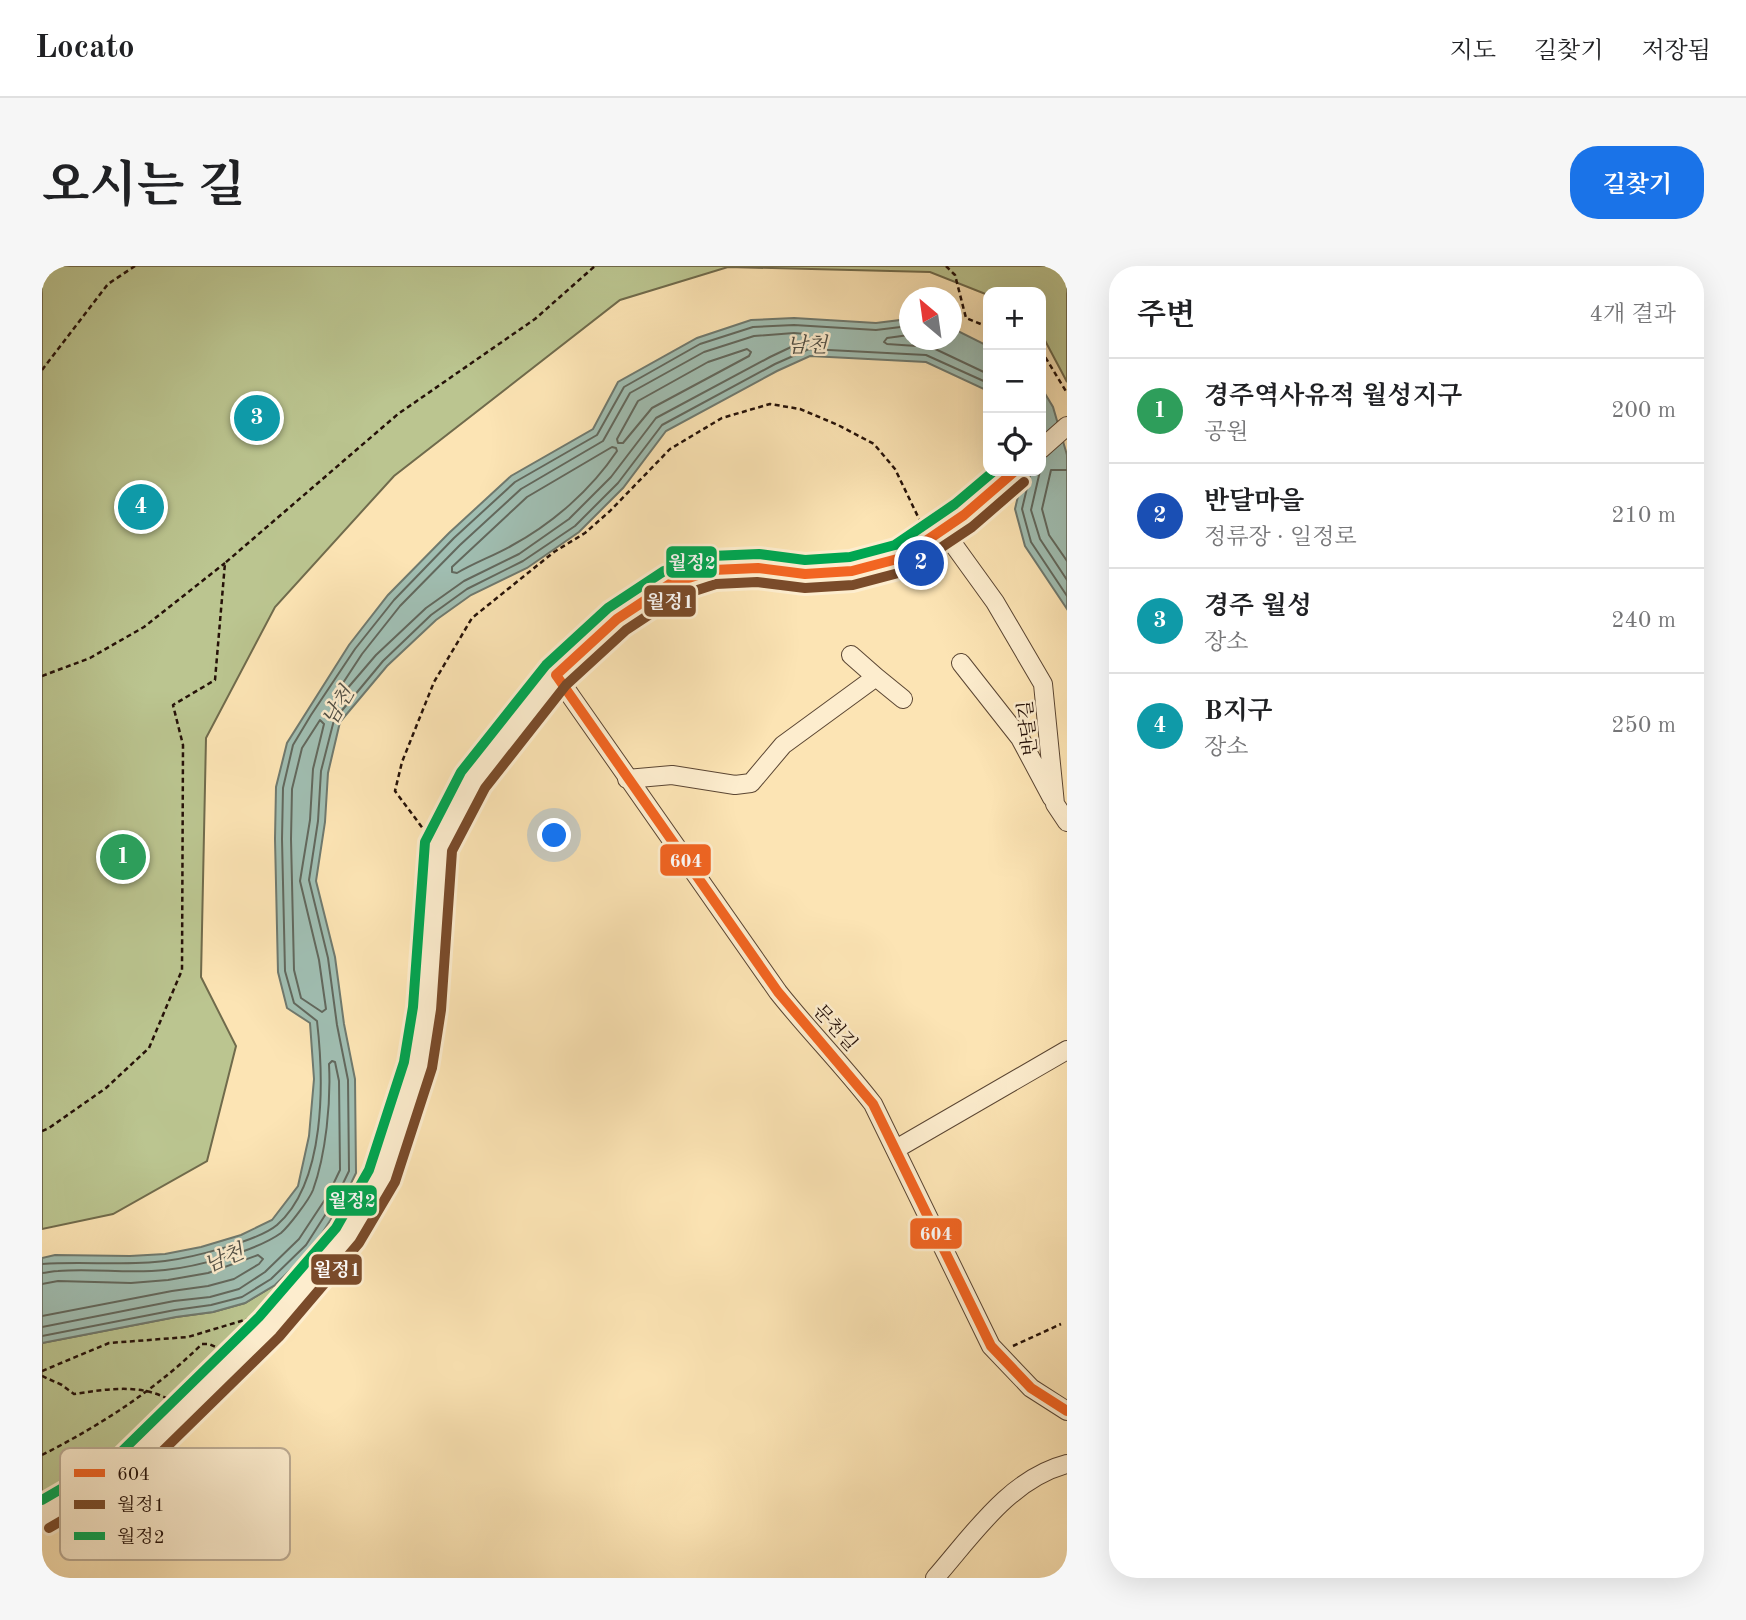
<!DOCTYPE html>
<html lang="ko">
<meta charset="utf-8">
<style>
:root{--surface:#fff;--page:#f6f6f6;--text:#202124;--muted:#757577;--line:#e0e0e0;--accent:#1a73e8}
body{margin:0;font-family:"Old Standard TT","Noto Serif KR",serif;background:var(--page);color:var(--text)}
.controls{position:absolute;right:21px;top:21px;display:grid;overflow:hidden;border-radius:14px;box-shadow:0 7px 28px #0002}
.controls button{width:63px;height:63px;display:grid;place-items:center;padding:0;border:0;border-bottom:2px solid var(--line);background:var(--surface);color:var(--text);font:35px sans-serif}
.compass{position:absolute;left:857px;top:21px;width:63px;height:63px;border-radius:50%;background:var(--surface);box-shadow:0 7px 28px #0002;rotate:331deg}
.you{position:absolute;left:513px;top:570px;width:24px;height:24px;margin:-18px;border:5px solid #fff;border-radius:50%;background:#1a73e8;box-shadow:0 0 0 10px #1a73e833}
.badge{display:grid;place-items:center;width:46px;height:46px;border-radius:50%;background:var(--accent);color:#fff;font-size:23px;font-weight:700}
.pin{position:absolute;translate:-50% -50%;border:4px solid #fff;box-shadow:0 2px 7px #0006}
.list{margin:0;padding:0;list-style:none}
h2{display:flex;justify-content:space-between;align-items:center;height:91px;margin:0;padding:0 28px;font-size:30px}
h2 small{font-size:23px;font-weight:400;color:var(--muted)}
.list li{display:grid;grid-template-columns:46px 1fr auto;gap:21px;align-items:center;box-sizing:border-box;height:105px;padding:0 28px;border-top:2px solid var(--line)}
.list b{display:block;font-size:26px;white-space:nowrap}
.list p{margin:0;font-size:23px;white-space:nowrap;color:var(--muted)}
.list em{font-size:23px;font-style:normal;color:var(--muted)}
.icon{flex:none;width:38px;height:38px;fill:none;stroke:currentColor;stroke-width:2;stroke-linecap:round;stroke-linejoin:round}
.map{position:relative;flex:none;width:1025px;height:1312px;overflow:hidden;border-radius:28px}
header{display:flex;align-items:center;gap:42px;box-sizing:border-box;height:98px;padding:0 35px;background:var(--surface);border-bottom:2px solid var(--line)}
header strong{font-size:33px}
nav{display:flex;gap:38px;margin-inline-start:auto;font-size:24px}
.intro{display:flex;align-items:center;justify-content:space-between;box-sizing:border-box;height:168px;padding:0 42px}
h1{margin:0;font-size:49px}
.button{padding:18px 32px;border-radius:28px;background:var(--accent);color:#fff;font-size:24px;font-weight:700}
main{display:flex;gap:42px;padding:0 42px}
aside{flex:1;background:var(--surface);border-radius:28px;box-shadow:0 7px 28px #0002}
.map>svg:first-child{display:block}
.green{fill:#bbc590;stroke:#706b4c;stroke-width:2}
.water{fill:#a0beb2;stroke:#6f796e;stroke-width:2}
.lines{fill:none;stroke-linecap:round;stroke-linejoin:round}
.shore{stroke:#62685d;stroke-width:2}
.minor-casing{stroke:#5b4633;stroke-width:20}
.path{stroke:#251108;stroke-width:2.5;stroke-dasharray:5 3.5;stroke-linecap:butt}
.minor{stroke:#fdedce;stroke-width:18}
.bus-1-casing{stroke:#fdedce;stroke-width:16}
.bus-2-casing{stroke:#fdedce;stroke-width:16}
.bus-3-casing{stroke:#fdedce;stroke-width:16}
.bus-1{stroke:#f26522;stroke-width:10}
.bus-2{stroke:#7a4b2a;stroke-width:10}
.bus-3{stroke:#00a651;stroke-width:10}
.labels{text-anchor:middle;stroke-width:5;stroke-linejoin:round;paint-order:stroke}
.street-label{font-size:19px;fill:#251108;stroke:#fdedce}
.water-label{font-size:21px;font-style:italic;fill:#504e44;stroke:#fdedce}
.key{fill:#fdedce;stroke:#bcab93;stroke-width:2}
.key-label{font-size:19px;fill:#251108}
.line-badge{stroke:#fdedce;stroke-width:2.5}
.badge-label{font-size:19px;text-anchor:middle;font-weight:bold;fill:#fff}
</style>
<header>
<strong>Locato</strong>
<nav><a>지도</a><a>길찾기</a><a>저장됨</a></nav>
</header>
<div class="intro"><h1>오시는 길</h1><a class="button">길찾기</a></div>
<main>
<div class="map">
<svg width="1025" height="1312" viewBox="0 0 1025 1312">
<rect width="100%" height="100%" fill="#fce4b4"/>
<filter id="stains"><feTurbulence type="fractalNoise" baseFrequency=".00286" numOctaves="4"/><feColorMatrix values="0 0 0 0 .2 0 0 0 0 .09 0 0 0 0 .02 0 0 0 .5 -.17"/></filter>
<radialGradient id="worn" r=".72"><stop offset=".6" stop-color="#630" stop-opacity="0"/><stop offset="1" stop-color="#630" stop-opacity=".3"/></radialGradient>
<path class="green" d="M0 0H1025V116L999 67V26H946V29L888 6 686 1 578 34 352 210 233 341 164 472 159 711 194 780 165 895 71 948 0 963Z
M233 1019 246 1039 83 1202 0 1250V1077L134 1051 171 1046 203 1037Z"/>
<path class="water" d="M752 52 834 57 867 53V74H909L910 62 946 80V125L884 96 768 90 735 105 624 165 581 222 537 266 485 302 429 329 394 354 345 400 298 456 286 507 283 556 274 615 293 691 302 758 313 813 314 907 300 936 270 983 233 1019 203 1037 171 1046 134 1051 0 1077V992L13 989 88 990 123 988 159 981 199 969 230 954 256 920 267 870 272 813 268 757 245 742 236 706 233 573 234 521 245 477 307 379 346 329 407 267 469 210 551 163 576 116 655 72 709 54Z
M999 121 1011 141 1025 189V343L983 280 973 243 982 205H999Z"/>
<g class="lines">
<path class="shore" d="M752 67 764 68 766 73 728 91 614 152 569 211 527 253 477 288 422 315 384 342 334 389 304 424H299V420L320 388 358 340 418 279 479 223 561 175 588 127 662 86 712 70Z
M867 69 845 72 842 76 845 78 889 81 946 108
M705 83 709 86 707 90 610 142 581 177H576L575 173 596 135 666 96Z
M570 181 574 182 575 185C549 224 510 258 469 280 451 290 432 297 415 307L410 306V301L485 231Z
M1025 204H1009L1000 243 1007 269 1025 295
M989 205 980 243 989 276 1025 330
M998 205 989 244 998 273 1025 314
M278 454 282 458 271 503 268 554 258 615 277 694 284 743 280 746 259 732 252 704 249 573 250 523 260 482Z
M0 998C41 995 82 1000 123 995 149 992 216 975 235 959 284 916 282 815 275 755L252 737 243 705 240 573 241 522 251 479 269 449 313 383 352 334 412 272 473 216 555 169 582 121 658 78 711 61 752 59 834 64 867 60
M0 1007C5 1007 10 1005 16 1005 51 1002 87 1008 123 1004 154 1001 214 985 239 967 247 960 267 934 271 924 284 888 289 836 287 798L290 795 293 796 297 815 298 904 286 929 257 973 223 1006 197 1023 168 1031 132 1035 0 1061
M0 1018 16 1015 89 1017 126 1014 166 1007 216 989 221 993 217 998 192 1013 166 1020 130 1025 0 1050
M0 1070 133 1044 169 1039 200 1031 229 1013 264 979 294 932 307 905 306 814 295 759 286 692 267 614 276 555 279 505 292 454 341 395 389 349 425 323 481 295 533 260 576 217 620 159 733 98 767 83 884 89 946 117"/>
<g class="minor-casing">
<path id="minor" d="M999 183 1025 160
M901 264 953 336 1001 418 1013 538 1025 556
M809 389 834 411
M919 397 978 472 1010 532
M514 409 736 726C766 764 801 799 831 838L949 1080 989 1122 1025 1145
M585 513 630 509 693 519 709 517 741 479 834 411 861 433
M854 883 1025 784
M0 1250 83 1202 227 1061 305 970 340 910 376 799 385 743 396 581 431 514 514 409 575 353 628 318 671 304 716 302 763 308 810 305 859 292 922 249 973 205
M893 1312C930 1270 967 1213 1025 1198"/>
</g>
<path class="path" d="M904 0 913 9 924 52 946 61
M999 84 1025 127
M0 104 66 18 93 0
M0 410 48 392 102 361 183 297
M385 568 353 525 360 496 392 416 430 352 512 286 543 267 568 245 628 183 680 152 728 138 758 143 796 159 832 178 853 203 880 259
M0 865 7 862 64 822 107 782 140 704 141 479 131 439 173 414 183 297 356 148 493 53 553 0
M202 1062 211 1051
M971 1080 1019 1058
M0 1105 67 1077 146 1071 209 1052
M0 1110 20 1119 32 1128C66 1123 99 1117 130 1135
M0 1189C59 1159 113 1124 160 1078H167L180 1084"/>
<use href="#minor" class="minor"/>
<g class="bus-1-casing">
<path id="bus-1" d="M514 409 736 726 831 838 949 1080 989 1122 1025 1145
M514 409 575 353 628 318 671 304 716 302 763 308 810 305 859 292 922 249 973 205"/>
</g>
<g class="bus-2-casing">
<path id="bus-2" d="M7 1262 93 1212 237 1071 317 977 353 916 390 802 399 744 410 585 443 522 524 419 584 364 634 331 674 318 715 316 763 322 811 319 864 305 930 261 982 216"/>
</g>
<g class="bus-3-casing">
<path id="bus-3" d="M0 1234 74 1191 217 1051 294 962 327 904 362 796 371 741 383 576 419 506 504 399 566 342 622 305 669 290 717 288 763 294 808 291 853 279 913 238 952 205"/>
</g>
<use href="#bus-1" class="bus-1"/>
<use href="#bus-2" class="bus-2"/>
<use href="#bus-3" class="bus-3"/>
</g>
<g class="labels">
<g class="street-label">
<text transform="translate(985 462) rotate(-96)" y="7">반달길</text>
<text transform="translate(794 761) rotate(48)" y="7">문천길</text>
</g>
<g class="water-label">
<text x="765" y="86">남천</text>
<text transform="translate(296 440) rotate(-59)" y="7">남천</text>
<text transform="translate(182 992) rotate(-23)" y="7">남천</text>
</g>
</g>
<rect x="18" y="1182" width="230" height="112" rx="10" class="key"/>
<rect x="32" y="1203" width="31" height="8" fill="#f26522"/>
<rect x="32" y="1234" width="31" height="9" fill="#7a4b2a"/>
<rect x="32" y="1266" width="31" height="8" fill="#00a651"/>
<g class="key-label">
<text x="75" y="1214">604</text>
<text x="75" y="1245">월정1</text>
<text x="75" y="1277">월정2</text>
</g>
<g class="line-badge">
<rect x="623" y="279" width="53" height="34" rx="7" fill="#00a651"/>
<rect x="601" y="318" width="54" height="34" rx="7" fill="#7a4b2a"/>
<rect x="617" y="577" width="53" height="34" rx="7" fill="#f26522"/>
<rect x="283" y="918" width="53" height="33" rx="7" fill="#00a651"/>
<rect x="867" y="951" width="54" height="33" rx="7" fill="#f26522"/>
<rect x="268" y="987" width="53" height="33" rx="7" fill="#7a4b2a"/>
</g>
<g class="badge-label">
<text x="650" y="303">월정2</text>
<text x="628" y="342">월정1</text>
<text x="644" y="601">604</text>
<text x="310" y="941">월정2</text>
<text x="894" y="974">604</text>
<text x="295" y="1010">월정1</text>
</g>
<rect width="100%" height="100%" filter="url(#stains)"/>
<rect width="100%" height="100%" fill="url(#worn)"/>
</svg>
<div class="controls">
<button>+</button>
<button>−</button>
<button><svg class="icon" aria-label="locate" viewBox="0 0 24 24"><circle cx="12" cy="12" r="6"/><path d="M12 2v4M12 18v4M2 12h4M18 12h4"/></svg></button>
</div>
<svg class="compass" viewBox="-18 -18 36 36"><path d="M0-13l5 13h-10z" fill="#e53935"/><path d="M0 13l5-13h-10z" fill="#757577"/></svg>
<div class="you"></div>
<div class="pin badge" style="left:81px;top:591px;background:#2e9e5b">1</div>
<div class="pin badge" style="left:879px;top:297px;background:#1a4fb4">2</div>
<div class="pin badge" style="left:215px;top:152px;background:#0f9aa8">3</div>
<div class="pin badge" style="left:99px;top:241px;background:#0f9aa8">4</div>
</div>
<aside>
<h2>주변<small>4개 결과</small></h2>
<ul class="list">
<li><span class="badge" style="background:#2e9e5b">1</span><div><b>경주역사유적 월성지구</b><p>공원</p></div><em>200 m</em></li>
<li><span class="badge" style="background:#1a4fb4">2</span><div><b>반달마을</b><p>정류장 · 일정로</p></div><em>210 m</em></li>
<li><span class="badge" style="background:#0f9aa8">3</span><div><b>경주 월성</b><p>장소</p></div><em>240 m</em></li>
<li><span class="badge" style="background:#0f9aa8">4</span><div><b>B지구</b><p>장소</p></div><em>250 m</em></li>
</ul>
</aside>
</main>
